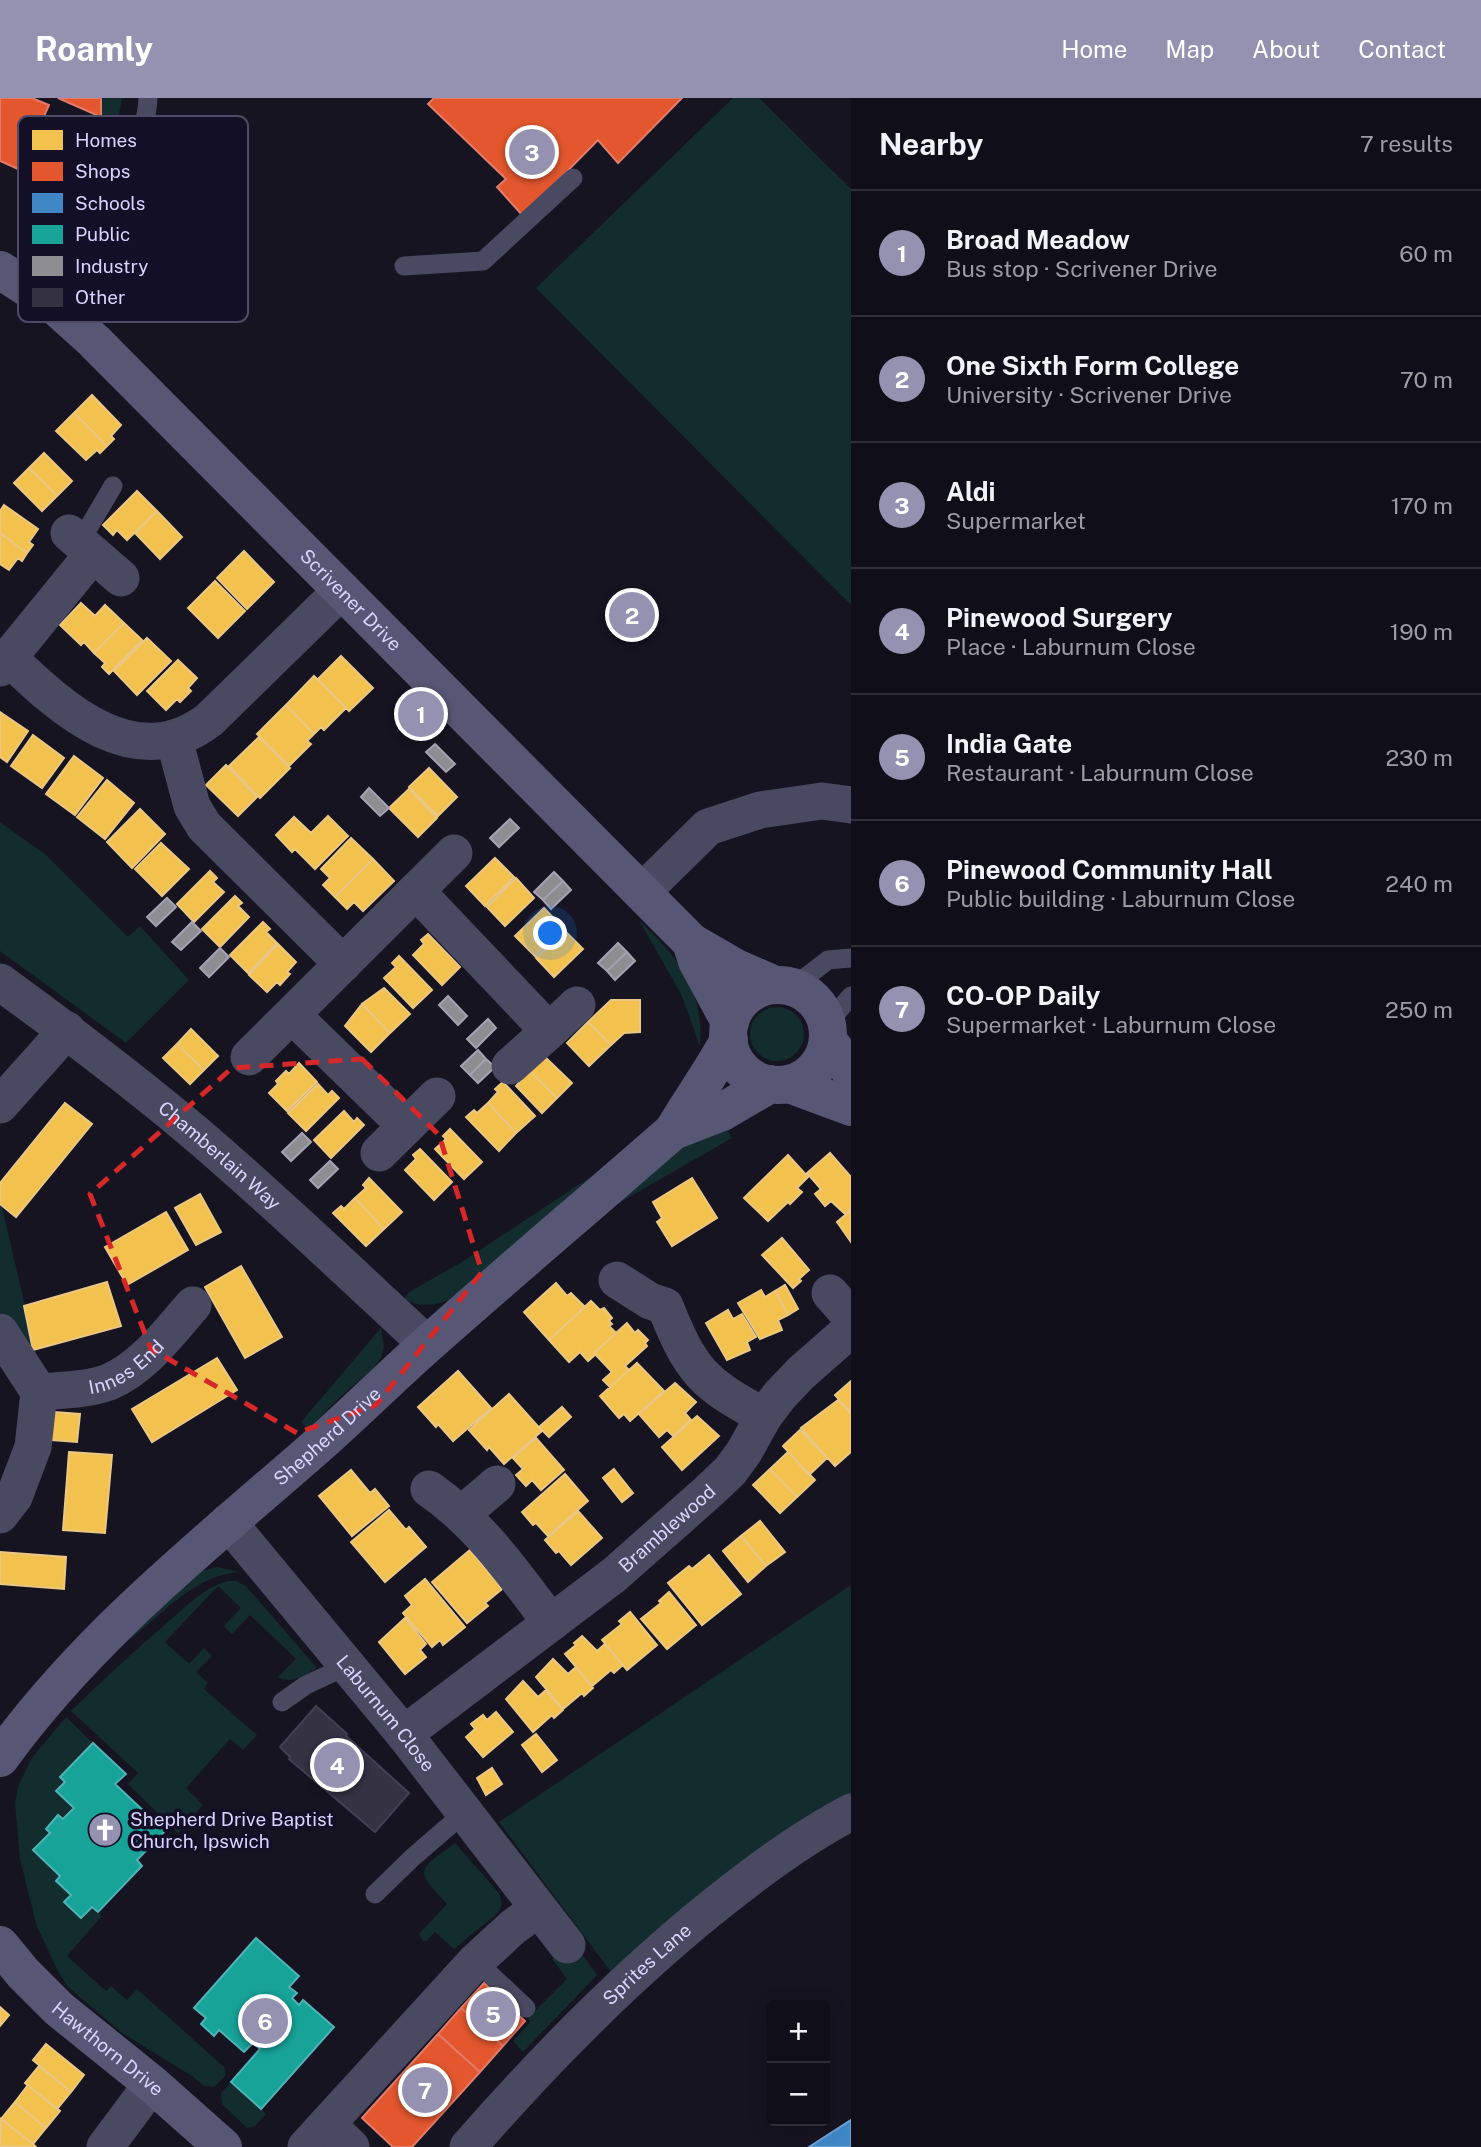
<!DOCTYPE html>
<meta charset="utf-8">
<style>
:root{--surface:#100f19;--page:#1e1d26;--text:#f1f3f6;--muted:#9c9ca2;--line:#302f38;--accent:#9591b1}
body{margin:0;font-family:"Public Sans",sans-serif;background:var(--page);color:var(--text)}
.controls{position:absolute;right:21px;bottom:21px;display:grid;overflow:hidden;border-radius:7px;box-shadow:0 4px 18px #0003}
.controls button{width:63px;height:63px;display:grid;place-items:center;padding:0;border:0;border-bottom:2px solid var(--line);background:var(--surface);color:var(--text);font:35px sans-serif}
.you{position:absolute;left:551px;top:836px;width:24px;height:24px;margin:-18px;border:5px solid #fff;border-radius:50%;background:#1a73e8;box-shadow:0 0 0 10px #1a73e833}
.badge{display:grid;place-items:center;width:46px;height:46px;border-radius:50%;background:var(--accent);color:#fff;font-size:23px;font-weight:700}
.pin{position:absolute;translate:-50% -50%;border:4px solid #fff;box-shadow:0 2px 7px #0006}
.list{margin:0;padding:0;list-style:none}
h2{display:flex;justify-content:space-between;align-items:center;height:91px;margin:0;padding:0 28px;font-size:30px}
h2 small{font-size:23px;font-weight:400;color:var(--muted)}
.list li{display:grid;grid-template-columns:46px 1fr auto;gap:21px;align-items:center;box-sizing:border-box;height:126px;padding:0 28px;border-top:2px solid var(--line)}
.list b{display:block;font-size:26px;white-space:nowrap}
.list p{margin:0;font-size:23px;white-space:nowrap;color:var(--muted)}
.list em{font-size:23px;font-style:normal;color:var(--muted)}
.map{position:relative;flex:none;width:851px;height:2049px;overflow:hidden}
header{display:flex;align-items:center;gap:42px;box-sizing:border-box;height:98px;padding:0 35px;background:var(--accent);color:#fff}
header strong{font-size:33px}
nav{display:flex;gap:38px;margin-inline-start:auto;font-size:24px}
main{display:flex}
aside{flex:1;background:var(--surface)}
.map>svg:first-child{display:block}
.green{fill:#132c2d}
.homes{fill:#f2c14e;stroke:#eac783;stroke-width:2}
.shops{fill:#e4572e;stroke:#e17c6d;stroke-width:2}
.schools{fill:#3f88c5;stroke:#6d9fd6;stroke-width:2}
.public{fill:#17a398;stroke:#51b2b7;stroke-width:2}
.industry{fill:#8d8d92;stroke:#a4a2b3;stroke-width:2}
.building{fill:#343243;stroke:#433f54;stroke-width:2}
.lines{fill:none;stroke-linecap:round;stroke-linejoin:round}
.lane{stroke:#4a4962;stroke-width:19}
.street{stroke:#4a4962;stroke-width:37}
.secondary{stroke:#575674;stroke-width:38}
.marked{fill:none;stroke:#d62828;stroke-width:5;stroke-dasharray:14 9;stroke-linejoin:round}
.labels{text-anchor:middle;stroke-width:7;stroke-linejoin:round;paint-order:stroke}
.street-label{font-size:19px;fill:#d9d4ff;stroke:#130f26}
.poi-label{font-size:19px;fill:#d9d4ff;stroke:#130f26;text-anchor:start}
.key{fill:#130f26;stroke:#4e4a67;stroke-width:2}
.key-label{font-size:19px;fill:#d9d4ff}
</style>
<header>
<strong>Roamly</strong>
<nav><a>Home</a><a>Map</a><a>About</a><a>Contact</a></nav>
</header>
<main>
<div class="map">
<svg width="851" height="2049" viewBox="0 0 851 2049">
<rect width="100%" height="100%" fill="#161421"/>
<path class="green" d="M101 0H122L117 26 101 19Z
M733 0H759L851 91V507L536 190Z
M0 724 46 757 128 839 140 828 189 882 126 945 0 853Z
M639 822C679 861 704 890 700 948L681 896Z
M750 936a27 27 0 1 1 54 0a27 27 0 1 1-54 0Z
M724 1027 732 1040 619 1105 617 1102 698 1037Z
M593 1077 451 1202C435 1207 420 1210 404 1201L409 1194 462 1164Z
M0 1100 37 1260 11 1231 0 1214Z
M381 1230 384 1249 382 1258 374 1270 339 1300 308 1331 301 1324Z
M217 1469 239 1474C196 1477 163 1515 131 1541L129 1537 201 1473Z
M228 1483H236L246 1488 317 1570C305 1577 291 1587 278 1579L296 1561 250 1517 232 1536 224 1528 241 1510 218 1488 165 1544 189 1566 204 1550 212 1558 196 1574 208 1585 204 1591 257 1637 243 1652 230 1641 186 1690 203 1707 178 1735 128 1686 138 1675 71 1613C103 1582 135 1552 169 1523 187 1508 204 1489 228 1483Z
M851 1487V1696L611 1874 499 1724Z
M66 1619 93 1645 60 1679 65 1684 57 1693 74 1710 63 1721 58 1718 46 1730 50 1735 34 1752 60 1778 56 1783 71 1797 64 1804 81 1820 92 1809 102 1818 67 1858 106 1893 111 1888 127 1902 137 1891 224 1969 226 1977 214 1989 204 1988 192 1978 122 1935 68 1889 59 1875 37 1829 20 1761 15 1705 18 1689 31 1661Z
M455 1745 499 1795C502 1803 503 1808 498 1815L454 1851 435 1834 426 1843H423L419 1836 447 1806C414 1771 417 1773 455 1745Z
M574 1845 597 1877 523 1954 513 1943 530 1924 528 1920 567 1881 552 1861Z
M231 1984 266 2016 255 2028 247 2030 222 2006 221 1995Z"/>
<path class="homes" d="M92 297 121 327 111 338 114 341 107 348 74 315Z
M74 315 107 348 100 355 97 352 86 362 56 333Z
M44 355 72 383 57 398 29 370Z
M29 370 57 398 42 413 14 385Z
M137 393 157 413 127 442 117 432 113 437 103 427Z
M4 407 38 431 29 444 33 447 27 455 0 435V413Z
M157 413 182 439 160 461 135 435Z
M0 435 27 455 22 463 18 460 9 472 0 466Z
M244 453 274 484 247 511 217 480Z
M215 483 245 513 218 540 188 510Z
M81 505 95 518 105 507 124 525 94 555 84 544 81 547 60 527Z
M124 525 142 542 109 576 102 569 105 565 94 555Z
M147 540 171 563 137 597 114 573Z
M341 558 373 590 349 613 318 581Z
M178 562 197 580 188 590 191 593 180 604 177 601 166 612 147 593Z
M314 578 346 610 324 632 321 629 314 636 286 607Z
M286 607 314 636 307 643 311 646 289 668 257 636Z
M0 614 28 633 7 664 0 659Z
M33 637 64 660 42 690 11 668Z
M259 639 290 670 260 700 229 668Z
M74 658 103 680 75 717 46 696Z
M226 667 257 699 238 718 206 687Z
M429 670 457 699 438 718 409 689Z
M107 682 134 705 105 741 77 719Z
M409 691 437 720 418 739 389 710Z
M140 711 165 736 132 770 107 744Z
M328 718 348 738 315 771 295 751 292 754 276 737 294 719 311 735Z
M351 740 373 761 335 799 323 787 330 780 321 771Z
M161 745 189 771 162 798 135 771Z
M495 760 514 779 485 808 466 788Z
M373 761 394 783 363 813 354 804 347 811 335 799Z
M210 773 217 780 213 784 224 794 194 824 177 806Z
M516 780 534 800 505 828 487 809Z
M235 798 242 805 238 808 249 819 220 849 202 831Z
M544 810 563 830 535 858 515 838Z
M263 824 270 831 266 834 277 845 248 875 230 857Z
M564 832 583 851 554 879 536 860Z
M428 836 460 869 442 887 413 857 424 846 421 842Z
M278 846 296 864 287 874 290 876 280 887 277 884 267 894 249 877Z
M399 858 432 892 413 910 384 880 396 869 392 865Z
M384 890 410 916 390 935 362 906Z
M611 902H640V934L624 935 611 947 588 924Z
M362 906 390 935 371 954 345 928Z
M588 924 611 947 589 968 567 945Z
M191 931 218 958 204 972 177 946Z
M177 946 204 972 190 986 163 960Z
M545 959 572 985 557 1000 530 973Z
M299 965 317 984 287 1013 269 995 278 986 276 983 286 973 289 976Z
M530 973 557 1000 542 1015 516 988Z
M503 984 535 1018 516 1035 488 1005 498 994 495 991Z
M318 986 328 997 332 993 339 1000 306 1033 288 1015Z
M65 1005 92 1026 16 1119 0 1106V1085Z
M488 1005 516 1035 499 1053 466 1019 474 1012 477 1015Z
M344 1013 354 1024 357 1020 364 1027 331 1060 314 1042Z
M450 1031 482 1064 464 1081 435 1051 446 1041 443 1038Z
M420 1051 452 1084 434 1102 405 1072 416 1061 413 1057Z
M830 1055 851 1079V1111L845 1116 831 1103 825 1108 815 1096 821 1091 807 1075Z
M788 1057 808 1079 797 1090 802 1094 790 1106 788 1104 768 1123 744 1100Z
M369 1080 402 1114 384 1131 355 1100 366 1090 363 1087Z
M692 1080 717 1120 672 1148 657 1124 662 1120 653 1104Z
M200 1096 221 1134 196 1147 175 1110Z
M355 1100 384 1131 366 1148 333 1115 341 1108 344 1111Z
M851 1112V1144L837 1124Z
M166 1114 188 1152 127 1187 105 1149Z
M782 1140 809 1172 799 1181 801 1183 793 1190 762 1157Z
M241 1168 282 1239 245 1260 205 1189Z
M107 1184 121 1228 33 1252 24 1208Z
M556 1185 567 1198 571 1195 585 1209 549 1242 524 1214Z
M785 1187 798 1211 788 1217 775 1193Z
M761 1192 765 1199 775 1193 788 1217 778 1222 782 1232 760 1241 738 1205Z
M591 1203 600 1212 604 1210 612 1220 609 1223 612 1226 609 1228 616 1235 594 1255 596 1256 588 1263 580 1254 569 1264 549 1242Z
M728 1212 733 1221 742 1216 756 1239 747 1244 750 1252 727 1262 706 1225Z
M627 1225 635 1235 638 1232 648 1242 645 1245 647 1248 625 1268 629 1272 610 1289 603 1282 612 1274 594 1255Z
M217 1260 237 1292 152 1344 132 1311Z
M637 1265 664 1293 630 1323 624 1316 619 1320 600 1298Z
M458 1273 491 1310 453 1343 438 1326 436 1329 418 1309Z
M851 1283V1315L835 1297Z
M675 1285 696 1304 685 1315 691 1322 673 1338 667 1332 659 1339 639 1316Z
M509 1296 542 1333 504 1366 489 1349 487 1352 469 1332Z
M838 1302 851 1316V1354L835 1368 801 1330Z
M562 1309 571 1319 549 1339 539 1329Z
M40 1313 80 1316 77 1344 38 1341Z
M697 1318 719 1338 682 1372 662 1349Z
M800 1332 827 1360 809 1377 783 1348Z
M536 1340 564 1372 541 1392 532 1382 526 1388 516 1377 523 1371 513 1360Z
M69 1354 112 1357 105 1435 63 1432Z
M788 1354 815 1382 797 1399 770 1371Z
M614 1371 633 1395 622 1404 603 1380Z
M770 1371 797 1399 780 1415 753 1387Z
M351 1372 370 1395 375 1391 389 1408 352 1438 319 1398Z
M565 1376 588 1403 548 1438 536 1425 533 1427 522 1414Z
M389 1412 406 1432 409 1429 426 1449 385 1484 351 1444Z
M578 1413 602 1440 571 1467 559 1453 556 1455 545 1442Z
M760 1423 785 1454 766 1468 741 1438Z
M741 1438 766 1468 748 1484 723 1453Z
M470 1452 502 1491 485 1505 488 1508 467 1525 432 1484Z
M0 1454 66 1459 64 1491 0 1486Z
M709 1457 741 1496 702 1527 668 1485 689 1468 692 1471Z
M425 1481 465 1529 443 1547 440 1542 432 1549 403 1515 412 1507 405 1498Z
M669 1494 696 1527 667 1551 641 1521 661 1505 659 1503Z
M630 1514 657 1547 627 1572 602 1542 622 1526 619 1523Z
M405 1520 426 1546 420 1552 426 1559 405 1576 379 1544Z
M582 1538 597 1553 605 1546 623 1567 614 1575 611 1572 592 1588 565 1556 576 1547 574 1545Z
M553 1561 568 1576 576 1569 593 1590 584 1598 582 1595 563 1611 536 1579Z
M523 1583 538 1599 546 1592 563 1612 554 1620 552 1617 533 1634 506 1601Z
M496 1614 513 1634 483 1659 466 1639 475 1631 471 1626 483 1617 487 1622Z
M536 1636 557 1662 542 1674 522 1647Z
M492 1670 502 1686 486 1697 477 1680Z
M0 1909 9 1917 0 1928Z
M46 1946 84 1977 71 1994 33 1962Z
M39 1968 71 1994 57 2011 25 1985Z
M28 1987 60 2013 46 2030 15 2004Z
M15 2004 46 2030 33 2046 1 2021Z
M1 2021 33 2046 36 2049 0 2048Z"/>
<path class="shops" d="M0 0H32L49 7 20 72 0 63Z
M58 0H101V19Z
M434 0H682L618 65 598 42 523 118 497 89 506 81 428 6Z
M484 1885 525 1923 503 1948 461 1910Z
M461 1910 503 1948 480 1974 438 1936Z
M438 1936 480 1974 412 2049H393L362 2020Z"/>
<path class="schools" d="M851 2022V2049H809Z"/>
<path class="public" d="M93 1645 126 1676 115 1686 165 1733 137 1762 142 1768 98 1814 92 1809 81 1820 64 1804 71 1797 56 1783 60 1778 33 1752 50 1735 46 1731 58 1717 63 1721 74 1710 56 1693 65 1684 60 1679Z
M256 1840 299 1878 289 1889 297 1895 292 1900 299 1907 303 1902 334 1929 261 2011 231 1984 260 1951 253 1945 244 1954 219 1932 214 1938 201 1926 206 1920 194 1910Z"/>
<path class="industry" d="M435 646 455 666 446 674 426 654Z
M369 690 389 710 380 718 361 699Z
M510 721 519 730 499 749 490 740Z
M554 774 563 783 543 802 534 794Z
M563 783 571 792 551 811 543 802Z
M167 800 176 809 156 828 147 819Z
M192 824 201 833 181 852 172 844Z
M618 845 627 854 607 873 598 865Z
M220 850 229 859 209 879 200 870Z
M627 854 635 863 615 882 607 873Z
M448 898 467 918 458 927 439 907Z
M488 921 496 930 476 950 467 941Z
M478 952 486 961 470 977 461 968Z
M486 961 495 969 478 985 470 977Z
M302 1035 311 1044 291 1063 282 1054Z
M330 1063 338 1071 318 1090 310 1082Z"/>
<path class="building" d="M316 1608 347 1636 346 1638 409 1695 375 1734 289 1661 290 1659 280 1649Z"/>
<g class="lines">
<path class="lane" d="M116 95 153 117 196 148
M404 168 483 163 573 80
M54 207C86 150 145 65 148 0
M80 444 113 388
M793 889 828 862 851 860
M827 926 851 898
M282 1604 306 1587 347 1568
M375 1796 412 1760 464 1715
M476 1863 526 1910"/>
<g class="street">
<path d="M69 435 121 480"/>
<path d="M9 560C63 612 135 678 209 622L342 492"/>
<path d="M0 570 93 456"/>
<path d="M174 641 192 708 204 728 343 866"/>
<path d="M416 793 549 933 510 968"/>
<path d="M642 794 708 729 760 712 822 703 851 707"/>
<path id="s1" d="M0 884C66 932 131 981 194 1034 274 1102 350 1175 427 1246"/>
<path d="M292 917 406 1028"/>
<path d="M549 933 577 907"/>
<path d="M249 959 454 755"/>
<path d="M0 1007 67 932"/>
<path d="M379 1055 437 998"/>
<path d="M617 1182 650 1203 665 1208C691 1273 702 1285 764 1318"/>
<path d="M830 1195 851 1219"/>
<path d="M0 1234 39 1294 33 1349 14 1399 0 1417"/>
<path id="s2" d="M39 1294C61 1292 88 1292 109 1284 144 1269 169 1234 193 1207"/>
<path d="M429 1391C479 1425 515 1477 551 1525"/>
<path d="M462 1416 497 1386"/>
<path id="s3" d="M228 1424 404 1636 567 1847"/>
<path id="s4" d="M404 1636 614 1477 709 1393 730 1373 744 1354 764 1318 780 1297 801 1275 851 1231"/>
<path d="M105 2049 152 1986"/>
<path d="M306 2049 327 2026"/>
<path d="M351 2049 327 2026 476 1863 513 1829 538 1811"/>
<path id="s5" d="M468 2049C544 1962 625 1879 715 1807 759 1772 802 1740 851 1714"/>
</g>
<g class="secondary">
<path id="s6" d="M0 172 54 207 94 243 691 844 736 870 775 887"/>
<path d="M691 844 697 863 730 924"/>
<circle cx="778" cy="937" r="50"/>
<path d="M828 942 851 974"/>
<path d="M789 986 851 1009"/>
<path d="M673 1033C691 1002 712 974 729 942"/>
<path id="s7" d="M0 1660C86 1541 199 1451 308 1356 350 1320 388 1281 429 1245 510 1173 592 1104 673 1033L722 1014 770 986"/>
<path id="s8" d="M0 1847 23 1875 59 1911 152 1986 223 2049"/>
</g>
</g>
<path class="marked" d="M362 961 439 1037 482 1174 376 1307 297 1335 151 1251 90 1096 232 970Z"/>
<defs>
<g id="church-disc" transform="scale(1.75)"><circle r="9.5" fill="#9591b1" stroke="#130f26"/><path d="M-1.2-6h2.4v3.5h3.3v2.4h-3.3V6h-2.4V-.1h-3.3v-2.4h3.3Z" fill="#fff"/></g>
</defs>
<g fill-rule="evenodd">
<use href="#church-disc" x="105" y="1732"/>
</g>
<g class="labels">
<g class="street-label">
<text dy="7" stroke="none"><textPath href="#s6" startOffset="483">Scrivener Drive</textPath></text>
<text dy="7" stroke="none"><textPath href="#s1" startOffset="280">Chamberlain Way</textPath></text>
<text dy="7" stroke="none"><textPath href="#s2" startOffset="93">Innes End</textPath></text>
<text dy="7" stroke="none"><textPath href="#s7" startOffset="460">Shepherd Drive</textPath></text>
<text dy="7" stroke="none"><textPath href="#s4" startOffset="334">Bramblewood</textPath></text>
<text dy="7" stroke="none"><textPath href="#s3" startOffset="248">Laburnum Close</textPath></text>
<text dy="7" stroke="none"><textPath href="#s5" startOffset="256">Sprites Lane</textPath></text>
<text dy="7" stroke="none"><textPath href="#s8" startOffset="150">Hawthorn Drive</textPath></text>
</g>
<g class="poi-label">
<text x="130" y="1728">Shepherd Drive Baptist<tspan x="130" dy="22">Church, Ipswich</tspan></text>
</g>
</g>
<rect x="18" y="18" width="230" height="206" rx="10" class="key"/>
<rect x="32" y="32" width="31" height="20" fill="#f2c14e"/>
<rect x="32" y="64" width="31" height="19" fill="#e4572e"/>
<rect x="32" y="95" width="31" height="20" fill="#3f88c5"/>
<rect x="32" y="127" width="31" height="19" fill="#17a398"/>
<rect x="32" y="158" width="31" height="20" fill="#8d8d92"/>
<rect x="32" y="190" width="31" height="19" fill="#343243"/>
<g class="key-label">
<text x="75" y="49">Homes</text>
<text x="75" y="80">Shops</text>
<text x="75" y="112">Schools</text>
<text x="75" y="143">Public</text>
<text x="75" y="175">Industry</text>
<text x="75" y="206">Other</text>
</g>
</svg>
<div class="controls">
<button>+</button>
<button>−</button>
</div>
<div class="you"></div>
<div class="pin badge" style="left:421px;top:616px">1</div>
<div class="pin badge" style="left:632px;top:517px">2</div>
<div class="pin badge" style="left:532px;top:54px">3</div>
<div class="pin badge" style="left:337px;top:1667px">4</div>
<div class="pin badge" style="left:493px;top:1916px">5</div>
<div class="pin badge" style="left:265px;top:1923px">6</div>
<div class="pin badge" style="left:425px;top:1992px">7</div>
</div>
<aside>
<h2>Nearby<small>7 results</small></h2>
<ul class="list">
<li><span class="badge">1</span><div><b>Broad Meadow</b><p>Bus stop · Scrivener Drive</p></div><em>60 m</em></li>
<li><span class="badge">2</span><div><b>One Sixth Form College</b><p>University · Scrivener Drive</p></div><em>70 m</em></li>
<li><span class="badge">3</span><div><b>Aldi</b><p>Supermarket</p></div><em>170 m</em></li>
<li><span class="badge">4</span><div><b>Pinewood Surgery</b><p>Place · Laburnum Close</p></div><em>190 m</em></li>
<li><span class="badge">5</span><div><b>India Gate</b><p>Restaurant · Laburnum Close</p></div><em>230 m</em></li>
<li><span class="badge">6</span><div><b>Pinewood Community Hall</b><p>Public building · Laburnum Close</p></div><em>240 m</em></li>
<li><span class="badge">7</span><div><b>CO-OP Daily</b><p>Supermarket · Laburnum Close</p></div><em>250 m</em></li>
</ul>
</aside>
</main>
